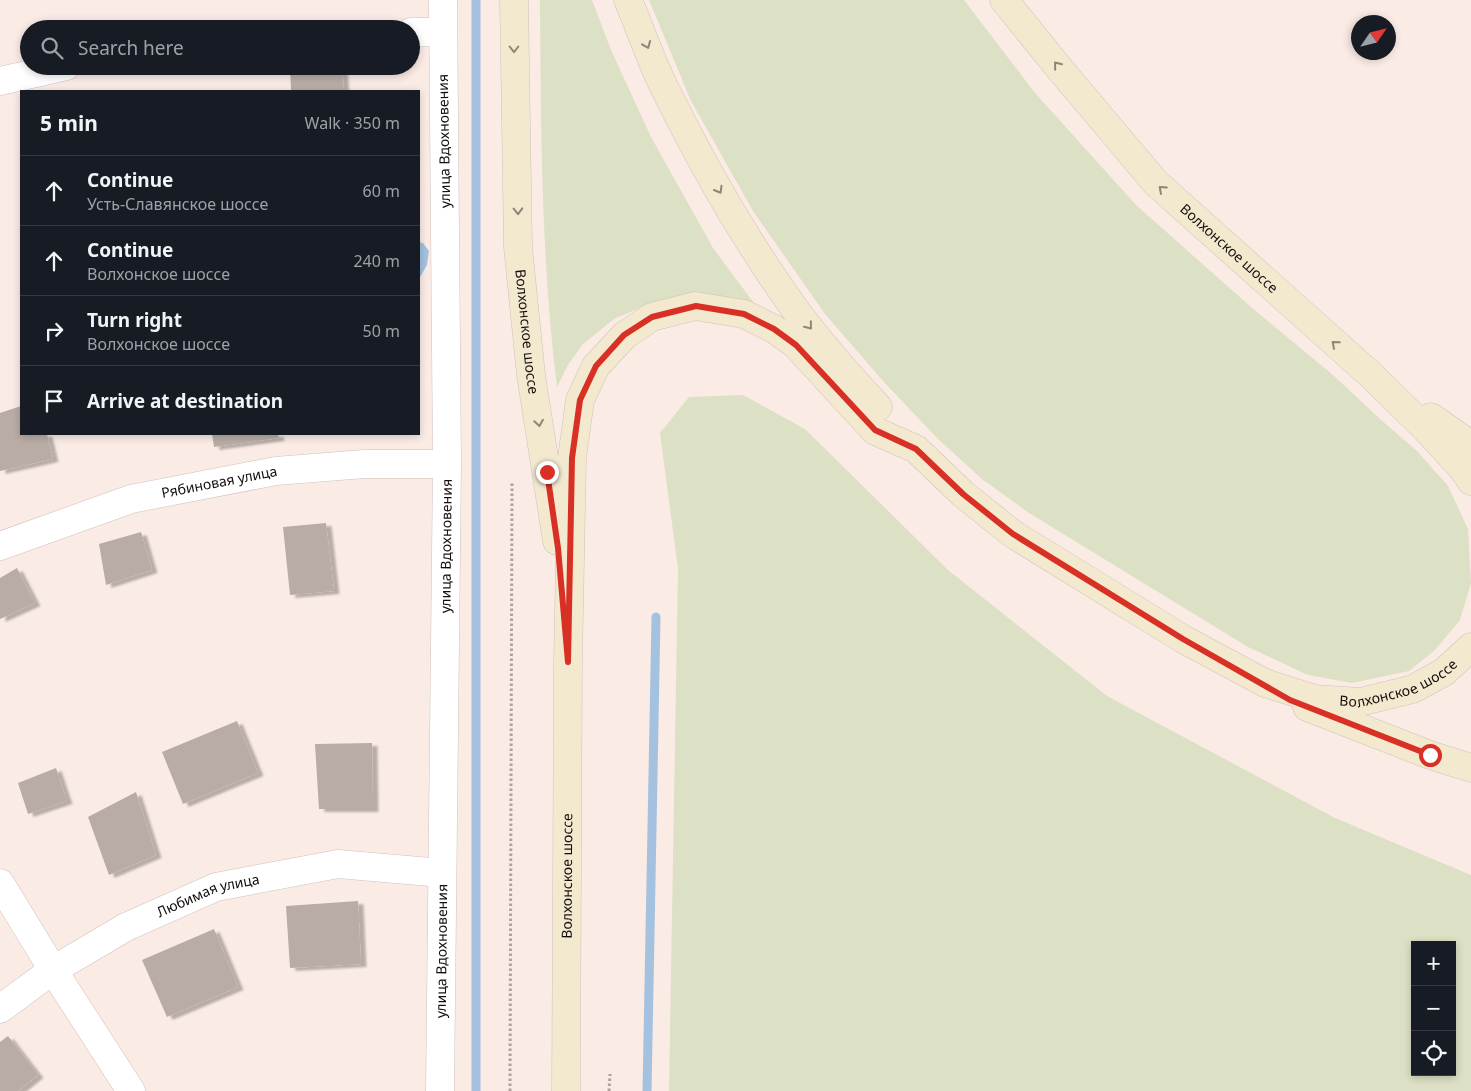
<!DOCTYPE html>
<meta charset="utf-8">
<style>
:root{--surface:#171b24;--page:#20242c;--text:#f1f3f6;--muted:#9ea1a6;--line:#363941}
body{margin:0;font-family:"Noto Sans",sans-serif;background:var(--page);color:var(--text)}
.controls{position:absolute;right:15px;bottom:15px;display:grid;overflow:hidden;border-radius:0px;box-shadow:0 2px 8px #0003}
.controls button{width:45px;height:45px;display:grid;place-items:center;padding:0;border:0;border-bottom:1px solid var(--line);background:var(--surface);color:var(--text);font:25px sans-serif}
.compass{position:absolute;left:1351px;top:15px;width:45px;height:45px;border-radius:50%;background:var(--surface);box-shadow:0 2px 8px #0003;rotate:55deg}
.stop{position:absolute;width:15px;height:15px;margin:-11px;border:4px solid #d93025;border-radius:50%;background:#fff}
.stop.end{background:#d93025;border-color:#fff;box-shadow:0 1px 5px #0008}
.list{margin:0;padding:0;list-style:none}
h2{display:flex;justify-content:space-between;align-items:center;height:65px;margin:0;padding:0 20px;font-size:21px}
h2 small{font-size:16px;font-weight:400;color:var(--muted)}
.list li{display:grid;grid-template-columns:32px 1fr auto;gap:15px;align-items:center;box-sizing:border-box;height:70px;padding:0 20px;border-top:1px solid var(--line)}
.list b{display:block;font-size:19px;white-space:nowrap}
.list p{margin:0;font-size:16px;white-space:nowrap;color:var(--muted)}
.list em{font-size:16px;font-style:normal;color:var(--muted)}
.icon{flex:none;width:28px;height:28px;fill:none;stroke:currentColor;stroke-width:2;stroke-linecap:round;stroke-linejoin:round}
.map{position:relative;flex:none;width:1471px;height:1091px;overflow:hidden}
.search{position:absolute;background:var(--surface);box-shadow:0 2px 8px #0003;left:20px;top:20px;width:400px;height:55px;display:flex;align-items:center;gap:12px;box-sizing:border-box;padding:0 18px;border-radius:28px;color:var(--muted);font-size:19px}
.panel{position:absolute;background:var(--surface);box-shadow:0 2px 8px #0003;left:20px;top:90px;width:400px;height:345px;border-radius:0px}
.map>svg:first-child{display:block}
.green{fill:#dce0c4;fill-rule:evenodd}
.water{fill:#a4c1e0}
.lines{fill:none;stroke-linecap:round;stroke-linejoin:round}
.stream{stroke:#a4c1e0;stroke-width:9}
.building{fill:#b9aca4;filter:url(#shadow)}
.street-casing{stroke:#d0c1bb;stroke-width:29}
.secondary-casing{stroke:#d0c1bb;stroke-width:29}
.path{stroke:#aea29d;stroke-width:3;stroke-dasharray:2.5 2.5;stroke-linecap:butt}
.street{stroke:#fff;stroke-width:28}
.secondary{stroke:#f2e9cf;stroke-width:28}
.oneway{stroke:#8e8677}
.route{stroke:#d93025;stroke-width:6}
.labels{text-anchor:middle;stroke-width:4;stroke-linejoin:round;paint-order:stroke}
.street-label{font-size:14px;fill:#130e0c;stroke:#fff}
</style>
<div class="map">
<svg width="1471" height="1091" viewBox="0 0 1471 1091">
<defs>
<filter id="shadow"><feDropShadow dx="5.5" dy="3" stdDeviation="1" flood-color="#0004"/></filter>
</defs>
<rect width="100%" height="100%" fill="#fbebe5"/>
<path class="green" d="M540 0H592L611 50 651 137 713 248 762 314 681 296 651 303 614 319 582 345 568 365 557 387C541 258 541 129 540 0Z
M649 0H964L1035 93 1136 205 1251 307 1333 375 1380 419 1417 451 1448 486 1468 529 1471 583 1460 620 1435 650 1409 671 1352 683 1308 675 1248 647 1029 513 982 479 938 439 883 381 825 314 753 211 691 101Z
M743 395 805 429 948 570 1107 696 1335 818 1471 875V1091H669L678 569 660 433 689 397ZM1415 945H1452V1072H1415Z"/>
<path class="water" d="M419 242 423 243 429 251 427 265 419 279Z"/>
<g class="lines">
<path class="stream" d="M476 0V1091
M647 1091 656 617"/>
</g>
<path class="building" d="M290 66H342L344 91H291Z
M21 406V434H47L53 459 0 471V413Z
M212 434H278L279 438 214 447Z
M326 523 334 591 290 595 283 527Z
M141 532 152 570 106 585 99 544Z
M17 568 35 603 0 619V578Z
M237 721 258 773 183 804 162 752Z
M372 743 373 809H319L315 744Z
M56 768 67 801 28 814 18 783Z
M136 792 156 855 109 875 88 817Z
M358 901 361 964 290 968 286 906Z
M214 929 238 987 167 1017 142 960Z
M8 1036 38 1075 18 1091H0V1042Z"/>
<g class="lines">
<g class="street-casing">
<g id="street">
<path d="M411 32H443"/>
<path d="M0 81 66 66"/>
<path id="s1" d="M0 546 131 499 276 471 364 464H447"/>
<path d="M0 883 53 970 131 1091"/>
<path id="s2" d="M0 1009 53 970 126 927 216 887 338 864 442 873"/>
<path id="s3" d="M440 1091 447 464 443 0"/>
</g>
</g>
<g class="secondary-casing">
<g id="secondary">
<path id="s4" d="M514 0 518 247 531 375 557 541"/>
<path d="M628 0C641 30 651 62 666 91 704 168 747 243 797 312 822 345 850 377 878 407"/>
<path id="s5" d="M1004 0 1059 68 1156 183 1372 376 1426 429 1464 470 1471 481"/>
<path d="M1431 417 1471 445"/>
<path d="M1307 707 1430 755 1471 768"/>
<path id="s6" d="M566 1091 568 662 572 458 580 400 596 366 625 335 652 317 695 306 744 314 774 329 796 345 875 431 916 449 963 494 1013 534 1183 639 1265 683 1315 699 1360 702 1413 689 1444 672 1471 647"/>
</g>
</g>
<path class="path" d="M510 1091 512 481
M609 1091 610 1074"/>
<use href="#street" class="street"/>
<use href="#secondary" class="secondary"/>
</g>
<defs><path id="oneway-chevron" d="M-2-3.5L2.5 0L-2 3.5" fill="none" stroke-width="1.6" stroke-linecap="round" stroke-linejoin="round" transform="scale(1.25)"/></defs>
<g class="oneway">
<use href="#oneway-chevron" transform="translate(647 45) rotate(68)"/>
<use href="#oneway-chevron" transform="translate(514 49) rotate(90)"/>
<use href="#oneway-chevron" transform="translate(1057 65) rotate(-129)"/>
<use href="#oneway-chevron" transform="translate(1162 189) rotate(-138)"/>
<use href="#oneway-chevron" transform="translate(719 190) rotate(60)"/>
<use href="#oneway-chevron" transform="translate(518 211) rotate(89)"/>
<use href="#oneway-chevron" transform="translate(809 326) rotate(51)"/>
<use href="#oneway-chevron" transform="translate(1335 344) rotate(-139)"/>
<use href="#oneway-chevron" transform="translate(539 423) rotate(81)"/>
</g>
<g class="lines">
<path class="route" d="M547 472 558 548 568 662 572 458 580 400 596 366 624 335 652 317 696 306 744 314 774 329 796 345 875 430 916 449 963 494 1013 534 1183 639 1290 700 1430 755"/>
</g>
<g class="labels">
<g class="street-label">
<text transform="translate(444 141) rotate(-91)" y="5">улица Вдохновения</text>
<text dy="5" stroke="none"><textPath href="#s5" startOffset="336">Волхонское шоссе</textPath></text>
<text dy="5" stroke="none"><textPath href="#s4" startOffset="332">Волхонское шоссе</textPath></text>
<text dy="5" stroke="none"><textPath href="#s1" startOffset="229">Рябиновая улица</textPath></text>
<text dy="5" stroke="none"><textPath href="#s3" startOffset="545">улица Вдохновения</textPath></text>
<text dy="5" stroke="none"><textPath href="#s6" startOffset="1682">Волхонское шоссе</textPath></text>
<text dy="5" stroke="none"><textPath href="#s6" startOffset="215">Волхонское шоссе</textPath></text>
<text dy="5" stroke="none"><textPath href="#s2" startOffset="239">Любимая улица</textPath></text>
<text dy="5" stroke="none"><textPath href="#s3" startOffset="140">улица Вдохновения</textPath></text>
</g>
</g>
</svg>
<div class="controls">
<button>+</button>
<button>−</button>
<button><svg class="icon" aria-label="locate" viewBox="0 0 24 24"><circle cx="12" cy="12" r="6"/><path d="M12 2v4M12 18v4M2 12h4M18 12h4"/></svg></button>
</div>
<svg class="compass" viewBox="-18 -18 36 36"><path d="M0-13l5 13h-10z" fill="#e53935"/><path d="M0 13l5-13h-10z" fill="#9ea1a6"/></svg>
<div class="stop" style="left:1430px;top:755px"></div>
<div class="stop end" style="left:547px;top:472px"></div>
<div class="search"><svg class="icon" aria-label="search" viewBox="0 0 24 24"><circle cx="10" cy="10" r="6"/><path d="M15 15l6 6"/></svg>Search here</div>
<section class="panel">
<h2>5 min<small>Walk · 350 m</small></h2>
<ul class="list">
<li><svg class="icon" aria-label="ahead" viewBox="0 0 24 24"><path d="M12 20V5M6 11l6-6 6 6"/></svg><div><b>Continue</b><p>Усть-Славянское шоссе</p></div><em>60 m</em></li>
<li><svg class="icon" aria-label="ahead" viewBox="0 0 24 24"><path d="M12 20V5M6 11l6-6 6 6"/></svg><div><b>Continue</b><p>Волхонское шоссе</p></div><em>240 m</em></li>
<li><svg class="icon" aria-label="right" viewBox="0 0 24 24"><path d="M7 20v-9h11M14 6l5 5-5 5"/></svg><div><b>Turn right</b><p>Волхонское шоссе</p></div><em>50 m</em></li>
<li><svg class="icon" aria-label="arrive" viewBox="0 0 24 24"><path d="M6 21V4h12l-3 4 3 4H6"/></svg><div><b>Arrive at destination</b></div></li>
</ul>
</section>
</div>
